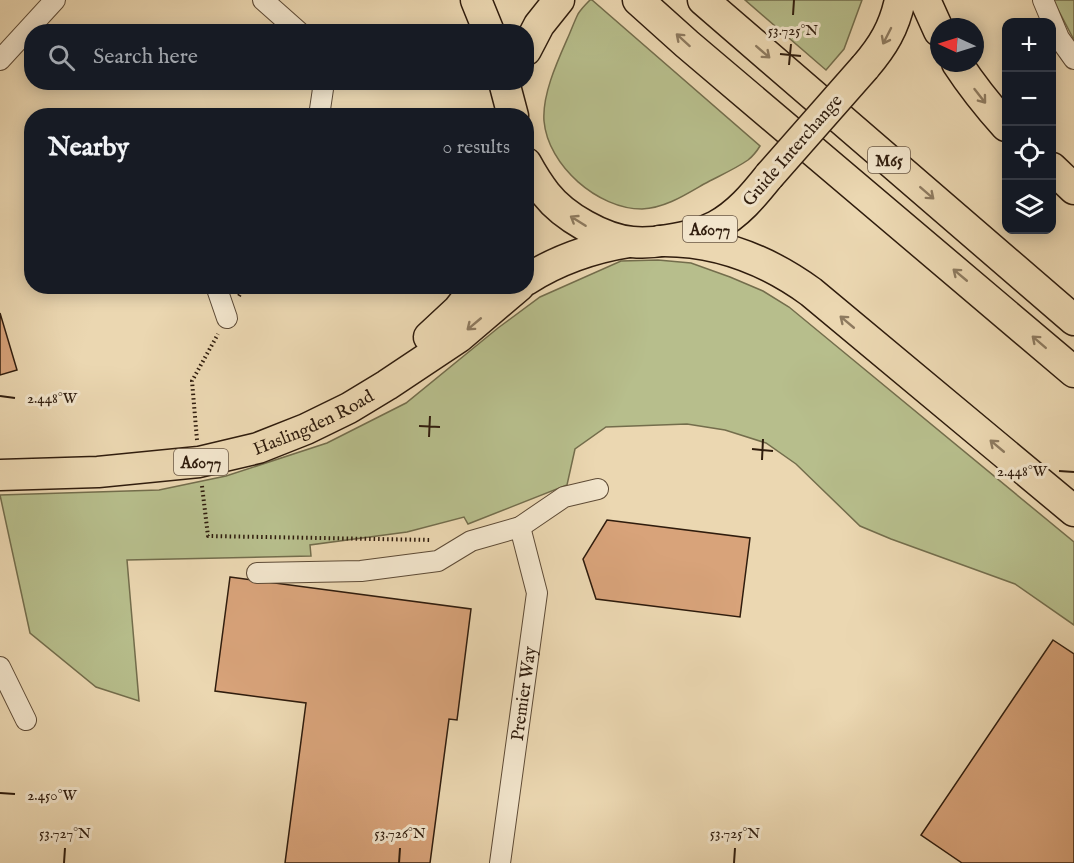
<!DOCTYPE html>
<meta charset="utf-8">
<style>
:root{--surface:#171b24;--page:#242831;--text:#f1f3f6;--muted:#9ea1a6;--line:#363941}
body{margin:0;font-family:"IM FELL English",serif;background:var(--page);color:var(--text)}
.controls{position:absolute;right:18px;top:18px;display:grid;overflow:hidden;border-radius:12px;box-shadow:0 3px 15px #0003}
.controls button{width:54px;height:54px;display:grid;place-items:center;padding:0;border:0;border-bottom:2px solid var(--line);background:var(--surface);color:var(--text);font:30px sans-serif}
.compass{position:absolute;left:930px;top:18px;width:54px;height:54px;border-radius:50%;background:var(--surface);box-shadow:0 3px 15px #0003;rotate:274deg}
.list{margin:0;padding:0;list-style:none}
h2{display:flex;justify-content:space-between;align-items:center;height:78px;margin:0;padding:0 24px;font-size:26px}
h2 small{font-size:20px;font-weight:400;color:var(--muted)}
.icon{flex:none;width:33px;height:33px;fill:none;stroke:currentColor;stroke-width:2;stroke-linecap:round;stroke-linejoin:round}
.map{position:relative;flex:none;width:1074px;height:863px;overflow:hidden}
.search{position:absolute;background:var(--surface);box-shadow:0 3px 15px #0003;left:24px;top:24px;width:510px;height:66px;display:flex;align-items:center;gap:15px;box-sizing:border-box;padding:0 21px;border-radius:24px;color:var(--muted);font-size:22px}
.panel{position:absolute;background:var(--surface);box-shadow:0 3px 15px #0003;left:24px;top:108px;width:510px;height:186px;border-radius:24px}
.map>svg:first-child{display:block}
.green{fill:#b7be8c;stroke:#736d4c;stroke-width:1.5}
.building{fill:#d8a37a;stroke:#2f1c0d;stroke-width:1.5}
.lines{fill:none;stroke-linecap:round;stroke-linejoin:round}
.minor-casing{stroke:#5e4b36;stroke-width:22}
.highway-casing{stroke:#2f1c0d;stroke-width:33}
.path{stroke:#2f1c0d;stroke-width:4;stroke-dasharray:1.5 3;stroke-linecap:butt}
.minor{stroke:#f2e5cc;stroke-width:20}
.highway{stroke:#ebd7b1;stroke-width:30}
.highway-bridge-casing{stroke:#2f1c0d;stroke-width:33;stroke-linecap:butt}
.highway-bridge{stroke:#ebd7b1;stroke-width:30}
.oneway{stroke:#8d7a5f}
.ticks{fill:none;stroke:#2f1c0d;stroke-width:2}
.labels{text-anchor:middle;stroke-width:6;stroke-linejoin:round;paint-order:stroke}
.shield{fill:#f2e5cc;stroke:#6a5846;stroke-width:1.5}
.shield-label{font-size:16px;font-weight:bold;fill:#2f1c0d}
.street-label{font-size:18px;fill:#2f1c0d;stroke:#f2e5cc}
.ticks-label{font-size:15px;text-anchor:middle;fill:#2f1c0d;stroke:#f2e5cc;stroke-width:6;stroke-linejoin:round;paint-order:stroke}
</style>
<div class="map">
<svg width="1074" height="863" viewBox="0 0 1074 863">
<rect width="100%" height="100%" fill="#ebd7b1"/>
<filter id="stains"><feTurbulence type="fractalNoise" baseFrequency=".00333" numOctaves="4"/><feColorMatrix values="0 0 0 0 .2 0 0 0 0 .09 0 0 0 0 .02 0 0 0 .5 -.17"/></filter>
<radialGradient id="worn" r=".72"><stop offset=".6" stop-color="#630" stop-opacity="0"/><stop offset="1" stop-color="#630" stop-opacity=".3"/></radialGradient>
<path class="green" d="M590 0H592L760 146C757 151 753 156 748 160 735 169 719 176 704 184 685 195 665 208 642 209 598 209 548 166 544 121 542 94 558 60 569 35 572 28 575 20 578 14 581 9 586 4 590 0Z
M745 0H862L844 49 826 70Z
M1053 0H1074V40L1073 38Z
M658 260 691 263 730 277 763 291 789 307 1074 542V625L1015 584 891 539 860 526 796 464 766 443 725 430 687 424 606 427 575 449 567 485 468 524 464 517 407 532 310 545 311 556 127 560 139 701 96 687 30 633 0 495 159 490 226 476 327 443 406 403 498 328 540 297 621 261Z"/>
<path class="building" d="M0 313 17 370 0 375Z
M607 520 750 538 740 617 596 599 583 559Z
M230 577 471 609 457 720 449 719 430 863H285L306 703 215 691Z
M1053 640 1074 654V863H962L921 835Z"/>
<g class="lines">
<g class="minor-casing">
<g id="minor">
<path d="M263 0 299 32"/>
<path d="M1043 0 1059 38 1074 59"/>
<path d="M0 60 55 0"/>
<path d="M319 116 323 89 320 82"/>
<path d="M216 286 227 318"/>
<path d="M257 573 361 571 438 561 471 541 520 527 564 497 598 489"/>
<path d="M0 667 26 720"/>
<path id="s1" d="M500 863 537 593 520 527"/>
</g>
</g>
<g class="highway-casing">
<g id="highway">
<path d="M476 0 489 32"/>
<path d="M638 0 687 44 1074 372"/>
<path d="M703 0 1074 320"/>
<path d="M925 0 939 31"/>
<path d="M526 50 539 25 559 0"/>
<path d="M957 63C972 86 988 106 1006 126"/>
<path d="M865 67C883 46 894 28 900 0"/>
<path d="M504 82 513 116"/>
<path d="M526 163C532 174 538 184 546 194 564 217 603 239 632 242 643 243 657 242 668 240 685 237 701 234 716 226 738 214 753 196 769 176"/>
<path d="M1052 168 1074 189"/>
<path d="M660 241C716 240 767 260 811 292L1074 511"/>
<path d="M526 280C559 259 591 248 629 242"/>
<path d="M429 337 458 310 477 286"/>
<path id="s2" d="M0 475 98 472 199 462 258 448 306 429 349 408 387 385 459 337 519 286"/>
</g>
</g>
<path class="path" d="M239 296 245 286
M197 440 192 381 218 334
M202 486 208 536 432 540"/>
<use href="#minor" class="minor"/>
<use href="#highway" class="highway"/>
<g class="highway-bridge-casing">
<path id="highway-bridge" d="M769 176 865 67"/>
</g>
<use href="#highway-bridge" class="highway-bridge"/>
</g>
<defs><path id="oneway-shaft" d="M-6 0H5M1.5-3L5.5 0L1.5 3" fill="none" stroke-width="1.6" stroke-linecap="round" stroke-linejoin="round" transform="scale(1.5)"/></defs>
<g class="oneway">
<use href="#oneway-shaft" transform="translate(887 36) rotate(117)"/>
<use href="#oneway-shaft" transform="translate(683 40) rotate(-138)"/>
<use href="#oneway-shaft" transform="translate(763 52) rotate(41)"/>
<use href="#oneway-shaft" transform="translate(980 96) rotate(52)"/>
<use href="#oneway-shaft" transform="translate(927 193) rotate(41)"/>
<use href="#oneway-shaft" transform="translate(578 221) rotate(-148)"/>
<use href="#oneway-shaft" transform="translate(960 275) rotate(-140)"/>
<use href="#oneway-shaft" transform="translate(847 322) rotate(-140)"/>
<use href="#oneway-shaft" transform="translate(474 324) rotate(140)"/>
<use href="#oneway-shaft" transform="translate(1039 342) rotate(-139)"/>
<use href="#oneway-shaft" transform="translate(997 446) rotate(-140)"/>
</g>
<path class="ticks" d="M793 15 794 0M780 54 801 56M789 65 791 44M0 396 15 398M419 426 440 427M429 437 430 416M752 449 773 451M762 460 763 439M1059 471 1074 472M0 793 15 794M64 863 65 848M399 863 400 848M734 863 735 848"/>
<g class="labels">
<g class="shield">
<rect x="868" y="147" width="42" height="26" rx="4.5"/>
<rect x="683" y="216" width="54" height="26" rx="4.5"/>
<rect x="174" y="449" width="54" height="26" rx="4.5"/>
</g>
<g class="shield-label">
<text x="889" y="166">M65</text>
<text x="710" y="235">A6077</text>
<text x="201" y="468">A6077</text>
</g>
<g class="street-label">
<text transform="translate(792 150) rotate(-49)" y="6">Guide Interchange</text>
<text dy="6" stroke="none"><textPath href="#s2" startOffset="321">Haslingden Road</textPath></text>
<text dy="6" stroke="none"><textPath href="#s1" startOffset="171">Premier Way</textPath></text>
</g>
</g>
<g class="ticks-label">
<text x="793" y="35">53.725°N</text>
<text x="52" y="403">2.448°W</text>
<text x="1022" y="476">2.448°W</text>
<text x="52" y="800">2.450°W</text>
<text x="65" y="838">53.727°N</text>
<text x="400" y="838">53.726°N</text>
<text x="735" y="838">53.725°N</text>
</g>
<rect width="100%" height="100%" filter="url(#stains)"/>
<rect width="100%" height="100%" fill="url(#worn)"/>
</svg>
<div class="controls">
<button>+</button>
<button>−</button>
<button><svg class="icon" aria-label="locate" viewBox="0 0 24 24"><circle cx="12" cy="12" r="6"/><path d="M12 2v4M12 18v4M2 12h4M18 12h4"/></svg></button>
<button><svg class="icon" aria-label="layers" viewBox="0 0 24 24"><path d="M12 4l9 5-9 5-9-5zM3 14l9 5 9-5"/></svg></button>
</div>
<svg class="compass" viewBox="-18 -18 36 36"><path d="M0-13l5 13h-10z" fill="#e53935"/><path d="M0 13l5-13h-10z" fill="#9ea1a6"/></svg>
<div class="search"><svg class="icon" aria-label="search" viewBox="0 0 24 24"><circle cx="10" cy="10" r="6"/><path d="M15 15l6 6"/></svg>Search here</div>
<section class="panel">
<h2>Nearby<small>0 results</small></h2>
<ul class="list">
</ul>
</section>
</div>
